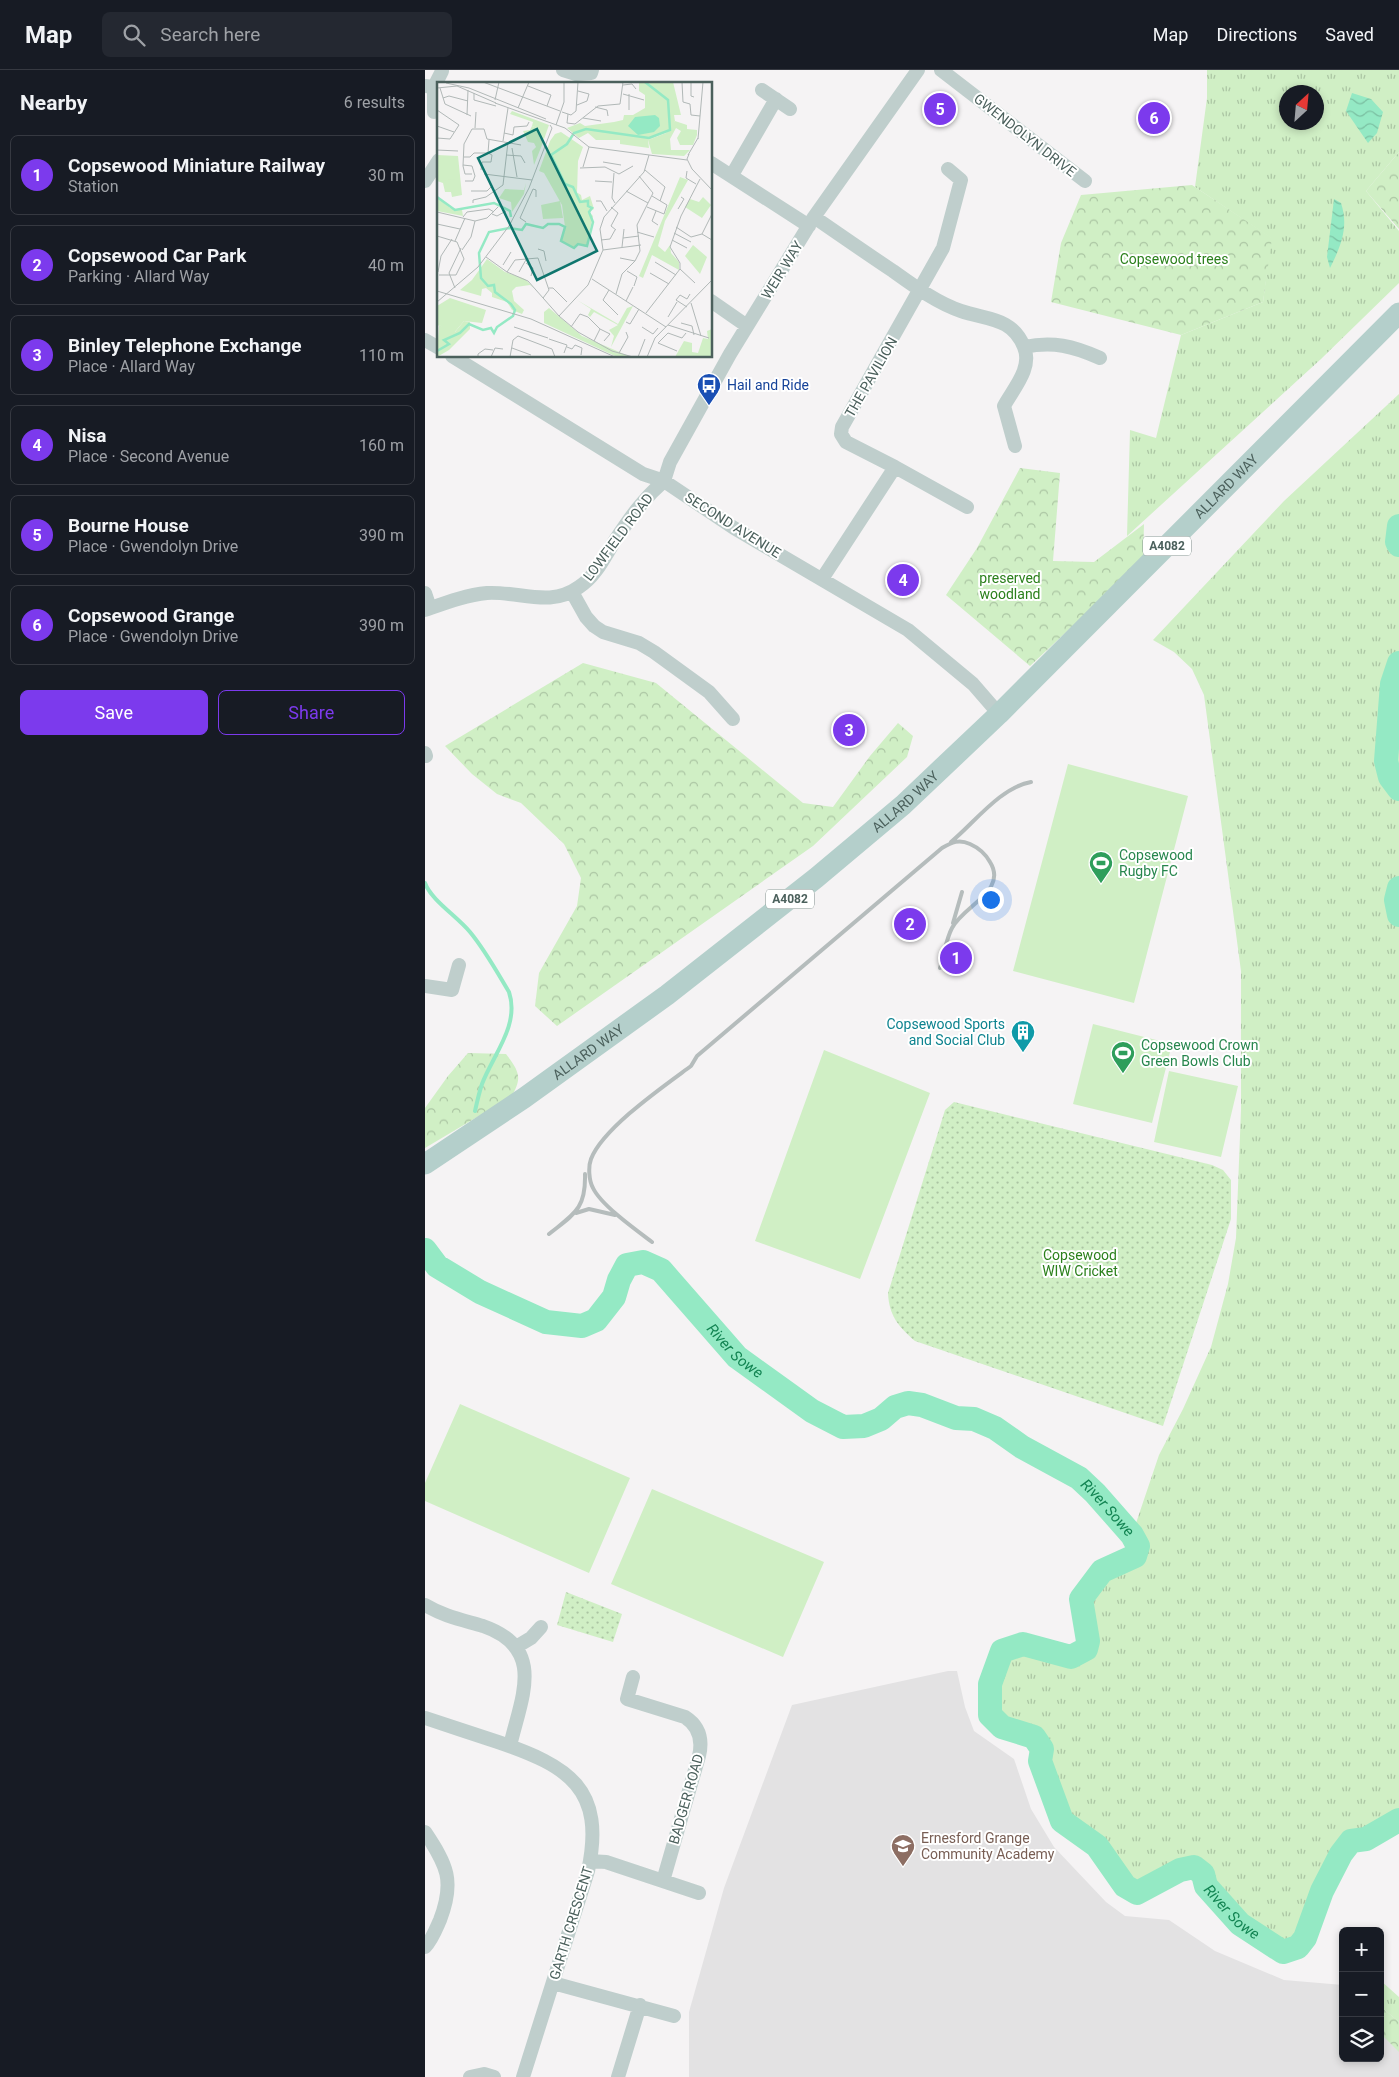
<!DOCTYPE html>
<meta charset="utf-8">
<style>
:root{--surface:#171b24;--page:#242831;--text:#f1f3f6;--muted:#9ea1a6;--line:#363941;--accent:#7c3aed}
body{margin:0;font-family:Roboto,sans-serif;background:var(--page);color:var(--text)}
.controls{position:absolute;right:15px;bottom:15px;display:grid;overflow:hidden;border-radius:8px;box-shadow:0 2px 8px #0003}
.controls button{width:45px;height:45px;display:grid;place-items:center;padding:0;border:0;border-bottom:1px solid var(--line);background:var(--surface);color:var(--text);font:25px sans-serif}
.compass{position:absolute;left:854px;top:15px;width:45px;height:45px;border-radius:50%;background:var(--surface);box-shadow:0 2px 8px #0003;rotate:26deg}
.you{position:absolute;left:565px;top:829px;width:18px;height:18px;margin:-12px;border:4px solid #fff;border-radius:50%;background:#1a73e8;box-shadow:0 0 0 8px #1a73e833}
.badge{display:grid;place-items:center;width:32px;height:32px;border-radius:50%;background:var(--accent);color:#fff;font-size:16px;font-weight:700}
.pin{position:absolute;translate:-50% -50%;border:2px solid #fff;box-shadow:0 1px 5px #0006}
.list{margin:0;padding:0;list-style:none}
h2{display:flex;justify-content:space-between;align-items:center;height:65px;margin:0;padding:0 20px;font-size:21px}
h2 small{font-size:16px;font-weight:400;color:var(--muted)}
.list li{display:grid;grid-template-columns:32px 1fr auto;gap:15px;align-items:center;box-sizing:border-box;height:80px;margin:0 10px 10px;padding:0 10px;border:1px solid var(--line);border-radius:8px}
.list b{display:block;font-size:19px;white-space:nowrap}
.list p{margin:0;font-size:16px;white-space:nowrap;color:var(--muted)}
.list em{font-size:16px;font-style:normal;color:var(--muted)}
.actions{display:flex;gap:10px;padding:15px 20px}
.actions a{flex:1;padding:11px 0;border:1px solid var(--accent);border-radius:8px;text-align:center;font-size:18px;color:var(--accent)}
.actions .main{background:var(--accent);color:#fff}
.icon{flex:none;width:28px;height:28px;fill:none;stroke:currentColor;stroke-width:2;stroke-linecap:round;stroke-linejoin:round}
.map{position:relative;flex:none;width:974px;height:2007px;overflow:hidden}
header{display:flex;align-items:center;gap:30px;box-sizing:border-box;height:70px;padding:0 25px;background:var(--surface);border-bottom:1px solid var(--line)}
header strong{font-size:24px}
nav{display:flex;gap:28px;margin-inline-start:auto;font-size:18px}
.search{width:350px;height:45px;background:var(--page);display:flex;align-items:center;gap:12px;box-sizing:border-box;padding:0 18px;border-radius:8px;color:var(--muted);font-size:19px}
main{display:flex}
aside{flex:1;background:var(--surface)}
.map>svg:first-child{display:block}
.education{fill:#e3e2e3}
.grass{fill:url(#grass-tufts);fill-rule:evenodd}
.forest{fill:url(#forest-crowns)}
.park{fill:url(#park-dots)}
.pitch{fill:#d0efc5}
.water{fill:url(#water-waves)}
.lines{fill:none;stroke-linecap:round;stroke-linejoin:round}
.stream{stroke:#94e9c4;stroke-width:4}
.river{stroke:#94e9c4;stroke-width:24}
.minor{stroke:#bfcecc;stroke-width:14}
.primary{stroke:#b4cfcb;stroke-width:21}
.rail{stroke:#b5bcbc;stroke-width:4}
.labels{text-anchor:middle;stroke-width:4;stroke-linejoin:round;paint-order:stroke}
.shield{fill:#fff;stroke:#81908d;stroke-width:1}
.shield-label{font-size:12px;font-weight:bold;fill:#4b605c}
.street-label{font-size:14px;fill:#4b605c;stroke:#fff}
.park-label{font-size:14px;fill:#2b801c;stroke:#fff}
.transit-label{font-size:14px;fill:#164399;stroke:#fff;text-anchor:start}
.leisure-label{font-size:14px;fill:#27864d;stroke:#fff;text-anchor:start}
.culture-label{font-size:14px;fill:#0d838f;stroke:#fff;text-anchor:end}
.education-label{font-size:14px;fill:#785e54;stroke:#fff;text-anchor:start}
.water-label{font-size:15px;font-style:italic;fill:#128452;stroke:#fff}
.inset-river{fill:none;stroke:#94e9c4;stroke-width:2.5}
.inset-road{fill:none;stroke:#b1b8b7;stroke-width:1}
.view{fill:#0f766e;fill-opacity:0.15;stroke:#0f766e;stroke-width:2.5}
.inset-edge{fill:none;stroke:#4b605c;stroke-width:2.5}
</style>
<header>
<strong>Map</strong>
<div class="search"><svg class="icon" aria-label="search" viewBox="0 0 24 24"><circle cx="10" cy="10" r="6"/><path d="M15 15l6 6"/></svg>Search here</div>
<nav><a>Map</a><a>Directions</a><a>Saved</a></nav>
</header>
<main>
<aside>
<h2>Nearby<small>6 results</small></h2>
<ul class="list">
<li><span class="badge">1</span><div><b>Copsewood Miniature Railway</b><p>Station</p></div><em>30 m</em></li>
<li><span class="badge">2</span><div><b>Copsewood Car Park</b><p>Parking · Allard Way</p></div><em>40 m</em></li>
<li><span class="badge">3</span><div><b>Binley Telephone Exchange</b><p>Place · Allard Way</p></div><em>110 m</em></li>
<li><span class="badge">4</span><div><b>Nisa</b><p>Place · Second Avenue</p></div><em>160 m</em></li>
<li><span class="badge">5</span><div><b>Bourne House</b><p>Place · Gwendolyn Drive</p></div><em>390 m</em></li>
<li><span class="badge">6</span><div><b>Copsewood Grange</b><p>Place · Gwendolyn Drive</p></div><em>390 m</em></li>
</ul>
<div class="actions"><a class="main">Save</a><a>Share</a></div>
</aside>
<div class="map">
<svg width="974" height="2007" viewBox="0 0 974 2007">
<defs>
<pattern id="grass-tufts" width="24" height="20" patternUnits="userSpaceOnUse" patternTransform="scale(1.25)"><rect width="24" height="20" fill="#d0efc5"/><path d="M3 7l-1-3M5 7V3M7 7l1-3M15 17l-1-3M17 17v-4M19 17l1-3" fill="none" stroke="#abc5a3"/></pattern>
<pattern id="forest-crowns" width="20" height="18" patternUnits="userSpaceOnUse" patternTransform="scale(1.25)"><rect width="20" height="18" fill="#d0efc5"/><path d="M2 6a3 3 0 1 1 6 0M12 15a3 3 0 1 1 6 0" fill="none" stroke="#abc5a3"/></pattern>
<pattern id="park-dots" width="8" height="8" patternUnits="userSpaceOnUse" patternTransform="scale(1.25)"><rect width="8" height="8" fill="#d0efc5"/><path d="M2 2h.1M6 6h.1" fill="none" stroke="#abc5a3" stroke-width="1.8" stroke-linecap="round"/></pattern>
<pattern id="water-waves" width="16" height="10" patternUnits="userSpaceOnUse" patternTransform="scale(1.25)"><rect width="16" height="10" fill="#94e9c4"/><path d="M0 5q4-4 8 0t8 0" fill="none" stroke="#7bc0a2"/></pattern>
</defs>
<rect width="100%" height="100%" fill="#f5f3f4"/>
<path class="education" d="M523 1601H532L540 1637 549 1661 589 1689 606 1739 629 1777 681 1832 700 1846 744 1850 790 1881 859 1910 918 1915V1988H955V1936L974 1952V2007H264V1942L299 1818 367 1635Z"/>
<path class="grass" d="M782 0H974V82L941 121 974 161V213L896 289 702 466 705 360 731 368 756 265 838 232 846 168 770 117 782 28ZM862 22H892V52H862Z
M974 324V1750L941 1769 925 1771 916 1784 897 1821 880 1868 873 1877 858 1882 815 1854 781 1816 778 1804 769 1798 755 1800 712 1823 700 1816 673 1777 637 1751 615 1691 617 1679 609 1667 577 1657 565 1645V1614L577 1581 598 1574 646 1587 661 1579 663 1571 656 1529 677 1501 710 1486 713 1476 707 1465 734 1385 758 1339 786 1277 803 1214 811 1168 816 1040V901L779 625 767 599 749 582 728 570 859 431Z
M955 1910 974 1927V1952L955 1936Z"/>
<path class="forest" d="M974 82V159L941 121Z
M767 115 847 168 838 232 756 265 626 232 636 173 656 125Z
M595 398 635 403 628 491 669 492 719 454 718 490 605 596 521 525 552 478Z
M158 593 231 613 378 733 408 737 445 686 473 653 488 666 482 687 388 776 132 956 110 936 114 903 152 836 156 808 139 774 96 733 72 724 47 704 20 676Z
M43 983 81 984C94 1001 98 1008 86 1027L0 1078V1038L23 1006Z
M955 1936 974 1952V1982L955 1963Z"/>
<path class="park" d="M529 1032 787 1095 798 1100 806 1110V1149L738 1356 490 1271C474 1257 464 1246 463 1223L520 1040Z
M141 1522 197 1544 188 1572 132 1555Z"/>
<path class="pitch" d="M643 694 763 726 709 933 588 901Z
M668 954 747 974 727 1053 648 1034Z
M399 980 505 1023 435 1209 330 1171Z
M744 1001 813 1016 796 1087 729 1072Z
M35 1334 205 1408 164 1503 0 1431V1413Z
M227 1419 399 1492 358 1587 186 1514Z"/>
<path class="water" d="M927 23 946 29 958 42 952 63 943 73 921 41Z
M909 129 916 133C924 157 916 176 905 198L902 187Z"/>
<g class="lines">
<path class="stream" d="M0 813C6 830 33 847 45 862 60 880 72 902 84 922 95 955 68 985 57 1014 54 1023 52 1032 50 1041"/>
<g class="river">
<path d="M974 456 972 472 974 475"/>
<path d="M974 593 967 614 961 691 965 707 974 719"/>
<path d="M974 818 971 830 974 845"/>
<path id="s1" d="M0 1180 12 1196 55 1222 121 1252 157 1256 171 1250 189 1227 194 1210 202 1195 218 1192 236 1200 312 1287 387 1341 418 1357 439 1356 456 1349 470 1337 483 1333 497 1335 531 1348 549 1349 570 1358 597 1377 654 1408 670 1423 707 1465 713 1476 710 1486 677 1501 656 1529 663 1571 661 1579 646 1587 598 1574 577 1581 565 1614V1645L577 1657 609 1667 617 1679 615 1691 637 1751 672 1776 700 1816 712 1823 755 1800 769 1797 778 1804 781 1816 815 1854 858 1882 873 1877 880 1868 897 1821 916 1784 926 1771 941 1769 974 1750"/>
</g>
<path class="minor" d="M138 0 151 4 166 3 167 0
M516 0 660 111
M0 16 9 17 17 1
M337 20 365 39
M9 42V17
M286 93 384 156
M307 105 351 29
M0 111 14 90
M389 147C415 165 441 183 468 201 489 216 512 233 536 241 562 250 587 247 599 277 608 298 588 319 579 336L590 376
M286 231 322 256
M0 270 14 278
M599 277C628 271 648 276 675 288
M27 286 218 404 239 411 309 458 483 560 548 614 574 644
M470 397 542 437
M239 411 245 392 305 284 389 147 493 0
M397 509 470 397 421 372 416 364 417 357 518 178 536 110 523 99
M147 522 161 547 169 556 178 562 214 573 229 582 284 622 308 649
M0 523 5 538
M0 540C20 533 41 525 62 523 95 521 125 538 154 517 170 507 179 488 189 472 204 449 218 429 239 411
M0 683 1 686
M0 916 27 920 34 895
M0 1535C18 1546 38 1550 58 1556 122 1578 96 1628 85 1676
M91 1577 106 1568 116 1557
M208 1607 202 1629 260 1647C274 1656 278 1669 274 1686L238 1811
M0 1648C24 1656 49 1664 73 1672 143 1696 181 1718 163 1801L98 2007
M0 1762C22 1795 30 1811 15 1850 11 1859 7 1870 0 1877
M165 1791 181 1792 274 1823
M128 1913 249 1946
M45 2007 59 2004 69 2007
M193 2007 215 1935"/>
<path class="primary" id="s2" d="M0 1094 99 1028 242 925 391 808 478 735 574 644 974 243"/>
<path class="rail" d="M526 772C549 753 576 717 606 712
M528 853 537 822
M151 1143 164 1139 190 1145
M124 1164C149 1144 161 1139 160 1104
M227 1172C211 1160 176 1135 168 1118 164 1111 163 1097 166 1089 178 1058 239 1016 266 996L272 986 517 778C527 772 534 769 545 774 554 778 560 783 565 792 583 821 539 835 527 858 521 869 519 885 515 898"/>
</g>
<defs>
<g id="bus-pin" transform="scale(1.25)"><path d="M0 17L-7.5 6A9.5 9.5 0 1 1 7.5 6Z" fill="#1a4fb4" stroke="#fff"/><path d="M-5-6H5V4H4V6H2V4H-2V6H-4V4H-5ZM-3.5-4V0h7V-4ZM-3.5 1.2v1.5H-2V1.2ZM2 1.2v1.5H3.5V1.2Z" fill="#fff"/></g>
<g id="stadium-pin" transform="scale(1.25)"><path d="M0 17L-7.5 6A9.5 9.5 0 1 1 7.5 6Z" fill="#2e9e5b" stroke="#fff"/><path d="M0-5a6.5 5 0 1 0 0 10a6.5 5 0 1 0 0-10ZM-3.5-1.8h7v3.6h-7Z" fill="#fff"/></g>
<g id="building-pin" transform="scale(1.25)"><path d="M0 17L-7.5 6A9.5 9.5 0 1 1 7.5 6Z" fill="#0f9aa8" stroke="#fff"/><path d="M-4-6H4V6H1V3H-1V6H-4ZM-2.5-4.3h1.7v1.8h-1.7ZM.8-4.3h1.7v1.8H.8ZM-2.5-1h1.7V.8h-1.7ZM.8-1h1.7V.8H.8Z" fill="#fff"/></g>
<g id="school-pin" transform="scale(1.25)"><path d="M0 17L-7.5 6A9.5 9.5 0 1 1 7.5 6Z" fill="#8d6e63" stroke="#fff"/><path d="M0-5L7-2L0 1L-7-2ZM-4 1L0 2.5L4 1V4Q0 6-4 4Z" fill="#fff"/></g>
</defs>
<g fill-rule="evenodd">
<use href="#bus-pin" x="284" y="315"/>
<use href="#stadium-pin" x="676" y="793"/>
<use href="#building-pin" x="598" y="962"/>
<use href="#stadium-pin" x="698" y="983"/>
<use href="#school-pin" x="478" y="1776"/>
</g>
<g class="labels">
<g class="shield">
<rect x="718" y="466.5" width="48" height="19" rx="4"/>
<rect x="341" y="819.5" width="48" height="19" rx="4"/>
</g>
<g class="shield-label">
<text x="742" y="480">A4082</text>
<text x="365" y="833">A4082</text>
</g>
<g class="street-label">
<text transform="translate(600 65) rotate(38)" y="5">GWENDOLYN DRIVE</text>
<text transform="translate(357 200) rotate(-58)" y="5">WEIR WAY</text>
<text transform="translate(446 307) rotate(-60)" y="5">THE PAVILION</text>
<text dy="5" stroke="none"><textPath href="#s2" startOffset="1052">ALLARD WAY</textPath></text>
<text transform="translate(308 455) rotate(32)" y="5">SECOND AVENUE</text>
<text transform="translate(193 467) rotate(-53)" y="5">LOWFIELD ROAD</text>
<text dy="5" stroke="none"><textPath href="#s2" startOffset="602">ALLARD WAY</textPath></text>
<text dy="5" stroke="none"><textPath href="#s2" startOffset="198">ALLARD WAY</textPath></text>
<text transform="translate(261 1729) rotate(-74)" y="5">BADGER ROAD</text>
<text transform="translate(146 1853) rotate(-73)" y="5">GARTH CRESCENT</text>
</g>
<g class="park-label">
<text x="749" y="194">Copsewood trees</text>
<text x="585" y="513">preserved<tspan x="585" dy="16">woodland</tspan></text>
<text x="655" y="1190">Copsewood<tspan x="655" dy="16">WIW Cricket</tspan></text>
</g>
<g class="transit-label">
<text x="302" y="320">Hail and Ride</text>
</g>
<g class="leisure-label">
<text x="694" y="790">Copsewood<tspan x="694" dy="16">Rugby FC</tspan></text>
<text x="716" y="980">Copsewood Crown<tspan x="716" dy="16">Green Bowls Club</tspan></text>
</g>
<g class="culture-label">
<text x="580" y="959">Copsewood Sports<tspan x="580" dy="16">and Social Club</tspan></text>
</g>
<g class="education-label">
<text x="496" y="1773">Ernesford Grange<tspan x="496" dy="16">Community Academy</tspan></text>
</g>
<g class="water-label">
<text dy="5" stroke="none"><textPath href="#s1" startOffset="404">River Sowe</textPath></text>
<text dy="5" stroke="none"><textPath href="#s1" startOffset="839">River Sowe</textPath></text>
<text dy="5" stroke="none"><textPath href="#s1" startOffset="1546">River Sowe</textPath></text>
</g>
</g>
<g transform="translate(12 12)">
<rect width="275" height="275" fill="#f5f3f4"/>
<path d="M238 39 250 43V47L260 48V53L256 63H243L240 56 244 49 239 46 233 57 234 68H253L247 74 215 72 211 58 229 51ZM95 44 103 47 102 55 107 58 97 83 95 69 99 65 97 61 91 60 86 49 93 48ZM124 50 146 65 141 79 140 111 143 120 155 126 152 130 156 134 149 165 141 162 137 166 124 159 128 145 125 123 107 91 102 89 113 59 118 52ZM0 115 13 126 25 128 26 134 0 129ZM266 115 274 123 265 136 248 125 253 117 262 120ZM140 218 181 242 190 226 196 224 174 265 177 254 172 248 181 243 157 230 153 235 151 233 154 227ZM27 239 33 240V247L12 268 0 275 2 243 18 250Z" fill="#d0efc5"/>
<path d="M75 29 112 43 107 57 102 55 103 47 95 44 96 40 73 32ZM89 101 87 112 75 130 74 120 62 116 68 107 87 108ZM136 108 144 113 145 118 153 114 157 127 151 130 135 112ZM256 163 270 175 263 192 248 174Z" fill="#d0efc5"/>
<path d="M202 0H236L244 33H237L238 39 233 49 211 58 212 66 183 62V58H159L151 51 142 56 130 46 143 41 148 44 177 40 186 38 187 33H196L208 26V13L202 9ZM0 73 21 74 25 113 15 115 14 110H8L6 101 0 99ZM243 95 251 98 228 139 221 164 228 170 233 163 234 171 242 180V188L215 173 206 196 202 194ZM123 119 126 136 106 137 104 123ZM50 177 68 190 88 197 98 207 93 203 79 205 75 209 77 219 87 228 85 232 75 228 70 220 55 215V211L49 206 45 207 44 214 23 208 35 198ZM112 226 145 254 194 275H180L107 241V230ZM275 247V275H238L247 259 255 261V270L261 271 266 256 271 257 270 249Z" fill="#d0efc5"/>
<path d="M3 75 19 76V97L2 99ZM13 216 49 228 45 241 27 239 16 252 2 243 0 245V224Z" fill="#d0efc5"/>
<path d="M218 33 222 36 223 44 217 50 201 53 191 44 198 35Z" fill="#94e9c4"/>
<path class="inset-river" d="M0 115 18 128 57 121 73 129 74 135M0 269 12 262 7 258 23 251 32 242 46 248 54 246 57 251 60 245 76 234 78 228 74 222 58 210 57 203 51 204 44 196 42 171 52 150 72 146 85 148 89 142 106 146 111 142H122L128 145 124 159 137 166 141 162 150 164 156 140 152 130 155 126 151 124V119L143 120 136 105 128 102 114 73 130 62 137 51 149 47 212 56 233 48 231 18 208 0"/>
<path class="inset-road" d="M46 0 123 29M245 0 246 20 253 22 254 33 263 34M254 0V14L257 15M9 1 32 6 109 37M186 3 195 2 199 7M91 4 114 13 110 24M0 6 20 4 59 21M3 6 8 22 34 34M37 11V18L59 24M186 12 207 18M6 16 12 14 31 19M58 18 62 0M58 21 128 46 152 65 250 78M140 23 150 19 152 12 141 9M158 25 170 28 171 34M81 26 92 0M0 28 22 43 13 57 0 56M192 28V12M125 30 134 33 139 29 141 0M131 32 130 41 138 42 161 24 183 22 186 0M30 33 31 8M146 36 164 39M119 43 127 20V0M0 44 17 50M38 46 39 30M67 51 76 53 77 45 90 44 92 40M261 57 266 0M66 59 71 26M75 66 80 95M0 68 21 69M252 72 250 77 255 87 275 108M69 73 84 74 88 81M251 73 261 56M27 75H33L37 71H51L52 58M166 80 184 83M26 83 35 84 38 94 36 99H28M146 85 152 65M168 85 182 92 196 84M143 86 168 85M44 88 45 80H54L55 73 51 71M208 88 228 105 223 119M250 89 249 96 259 102M177 91 175 116 178 121M35 92H28L26 84 27 62 35 47H47L50 57 84 63M47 92 95 98M158 99 175 100M34 109H50L54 105M189 109 211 121M159 119H164L170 129M36 121V118L49 115 66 103 71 60M174 125 181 131 174 144 179 148M210 125 227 132 230 123 215 114M241 127 247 117 244 115M219 129 215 139 221 143M0 130 38 139 50 136 61 125M55 132 60 134 69 129M26 135 30 130 52 127 57 130M89 140 83 136 96 107 99 108V115M0 142 23 147M239 145 254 155 265 152 275 158M200 150 217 155M237 151 254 160M265 152 275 132M0 154 20 160 27 177 19 193H2M186 156 202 154M164 158 173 157 178 148M235 158 250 166M18 159 28 136M185 165 187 147M101 167 107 169 109 179M25 168 34 155 38 139M166 168 204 163M49 175 70 190 91 199 122 234 141 250 175 269 196 275M183 176 198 179M218 180 239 193M89 181 96 186 94 194M66 183 74 170M243 187 258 201M190 189 200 195 197 204M1 190 4 174 15 157M70 190 78 178 101 176 112 208 106 216M82 190 90 176M213 191 232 202M155 197 229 245M18 206 12 191 24 166M112 206H116L130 220M172 208 166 218 181 233M0 209 94 237 178 275M179 212 185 192 198 179 203 169 200 143 216 111 202 94M189 219 196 205M0 220 41 185 72 144 92 106 115 46 113 43M254 221 264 254M250 225 239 218 243 213 250 217 253 212M209 231 243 187V181L233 165 244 134 263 97M122 234 151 203 166 168 163 147 167 135 207 90 212 73M231 235 240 220M189 240 193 242 202 227M244 241 255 244 257 253M231 243 272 256M77 245 111 256M134 245 143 232 151 235 163 247 157 259M205 245 216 252 221 246M163 247 173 252 167 259M112 257 130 263 127 271M130 265 135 267 138 263 145 266 144 273M75 266 94 273M240 269 221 261 231 251 245 256 249 251M182 271 191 255 189 250M41 275V272L48 267 56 268M54 275 58 266 66 267M73 275 76 258 81 254 115 267 118 275M138 275H154M201 275 208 257M210 275 218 256 275 198"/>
<path class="view" d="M100 47 160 169 100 198 41 76Z"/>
<rect width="275" height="275" class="inset-edge"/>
</g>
</svg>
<div class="controls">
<button>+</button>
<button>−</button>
<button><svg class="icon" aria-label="layers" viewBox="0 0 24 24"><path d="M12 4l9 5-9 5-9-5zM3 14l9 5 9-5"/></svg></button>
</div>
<svg class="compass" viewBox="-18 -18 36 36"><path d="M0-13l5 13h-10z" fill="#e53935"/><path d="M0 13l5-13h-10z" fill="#9ea1a6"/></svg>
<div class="you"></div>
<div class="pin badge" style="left:531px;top:888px">1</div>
<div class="pin badge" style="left:485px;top:854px">2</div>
<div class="pin badge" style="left:424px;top:660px">3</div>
<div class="pin badge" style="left:478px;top:510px">4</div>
<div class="pin badge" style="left:515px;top:39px">5</div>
<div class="pin badge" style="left:729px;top:48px">6</div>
</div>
</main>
